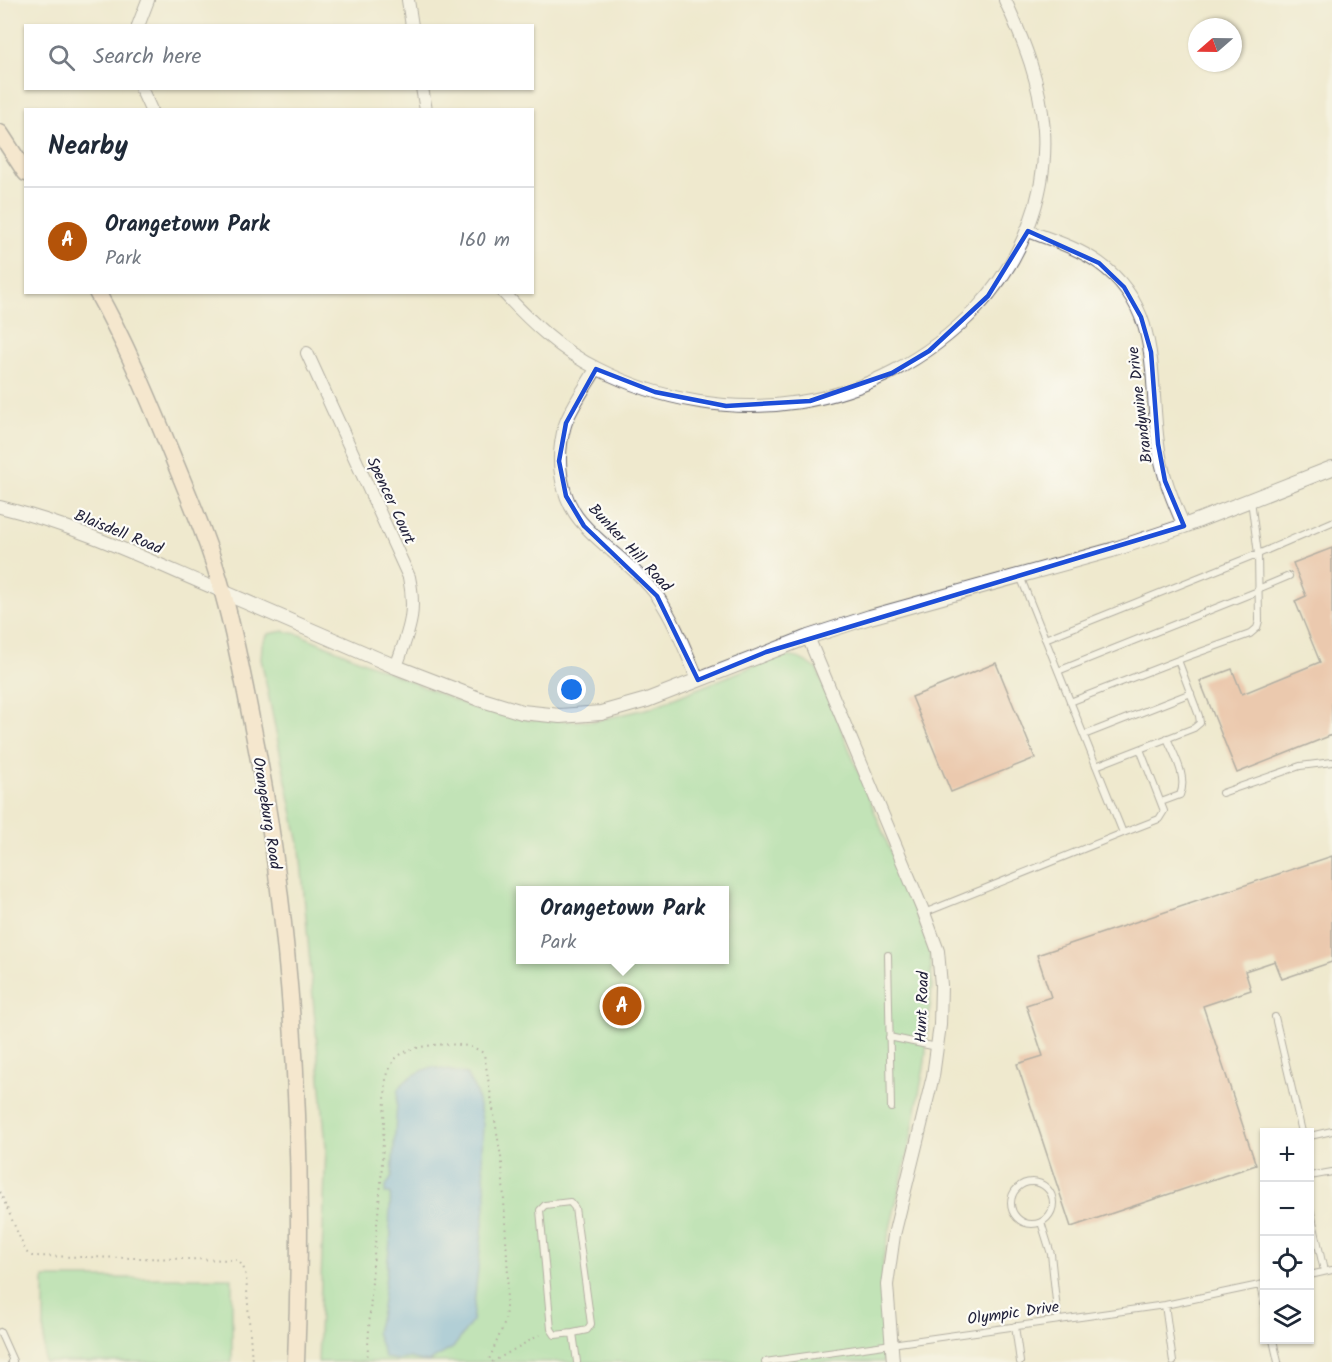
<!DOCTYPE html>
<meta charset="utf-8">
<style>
:root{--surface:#fff;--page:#f2f2f3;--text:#1f2937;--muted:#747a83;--line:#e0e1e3;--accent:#b45309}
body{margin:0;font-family:Kalam,sans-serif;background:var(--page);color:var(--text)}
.controls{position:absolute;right:18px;bottom:18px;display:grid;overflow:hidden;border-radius:0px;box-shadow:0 2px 4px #0004}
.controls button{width:54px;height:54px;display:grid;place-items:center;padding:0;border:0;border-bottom:2px solid var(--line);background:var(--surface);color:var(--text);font:30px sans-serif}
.compass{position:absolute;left:1188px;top:18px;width:54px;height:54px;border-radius:50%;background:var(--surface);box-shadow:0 2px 4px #0004;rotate:250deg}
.you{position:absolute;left:572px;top:690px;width:21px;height:21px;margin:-15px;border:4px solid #fff;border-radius:50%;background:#1a73e8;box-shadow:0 0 0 9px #1a73e833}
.badge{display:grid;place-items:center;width:39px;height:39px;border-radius:50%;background:var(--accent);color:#fff;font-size:20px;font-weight:700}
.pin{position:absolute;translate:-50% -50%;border:3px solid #fff;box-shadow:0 2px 6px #0006}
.popup{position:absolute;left:516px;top:886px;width:213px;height:78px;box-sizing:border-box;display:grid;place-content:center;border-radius:0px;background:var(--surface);filter:drop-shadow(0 2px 4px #0005);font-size:20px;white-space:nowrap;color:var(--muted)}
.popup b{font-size:22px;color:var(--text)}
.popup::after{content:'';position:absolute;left:50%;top:100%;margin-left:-12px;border:12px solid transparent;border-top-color:var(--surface)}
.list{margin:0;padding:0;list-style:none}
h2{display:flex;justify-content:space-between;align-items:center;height:78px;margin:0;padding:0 24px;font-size:26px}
h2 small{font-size:20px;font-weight:400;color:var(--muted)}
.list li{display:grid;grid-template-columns:39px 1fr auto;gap:18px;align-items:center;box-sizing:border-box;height:108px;padding:0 24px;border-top:2px solid var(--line)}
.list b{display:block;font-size:22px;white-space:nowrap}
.list p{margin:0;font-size:20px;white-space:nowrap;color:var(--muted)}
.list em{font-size:20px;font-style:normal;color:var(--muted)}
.icon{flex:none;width:33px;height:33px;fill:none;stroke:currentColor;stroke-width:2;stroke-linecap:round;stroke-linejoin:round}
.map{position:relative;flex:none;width:1332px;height:1362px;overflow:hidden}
.search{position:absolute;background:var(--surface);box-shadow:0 2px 4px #0004;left:24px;top:24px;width:510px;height:66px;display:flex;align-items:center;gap:15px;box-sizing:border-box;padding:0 21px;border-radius:0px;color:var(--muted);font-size:22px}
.panel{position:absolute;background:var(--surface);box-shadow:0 2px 4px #0004;left:24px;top:108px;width:510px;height:186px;border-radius:0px}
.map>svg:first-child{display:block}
.green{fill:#8cdc9b;stroke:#577f6b;stroke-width:1.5;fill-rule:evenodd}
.water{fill:#69afe0;stroke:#46688e;stroke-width:1.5}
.building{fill:#e7a388}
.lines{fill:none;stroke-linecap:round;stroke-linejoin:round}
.service-casing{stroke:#6a686e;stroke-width:8}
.minor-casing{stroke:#6a686e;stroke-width:14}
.tertiary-casing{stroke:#6a686e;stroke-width:16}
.secondary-casing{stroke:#6a686e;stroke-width:19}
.path{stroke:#6a686e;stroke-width:2;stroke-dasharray:1.5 4.5;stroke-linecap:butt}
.service{stroke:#fff;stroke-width:6}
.minor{stroke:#fff;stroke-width:12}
.tertiary{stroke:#fff;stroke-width:14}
.secondary{stroke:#fce5cf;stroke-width:16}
.marked{fill:none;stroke:#1d4ed8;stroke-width:4.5;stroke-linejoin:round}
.labels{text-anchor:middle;stroke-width:4.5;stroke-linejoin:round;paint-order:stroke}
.street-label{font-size:16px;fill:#22223b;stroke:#fdfcf7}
</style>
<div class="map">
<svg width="1332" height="1362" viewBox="0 0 1332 1362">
<rect width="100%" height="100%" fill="#fdfcf7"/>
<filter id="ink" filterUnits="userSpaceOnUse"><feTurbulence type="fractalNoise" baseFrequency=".0167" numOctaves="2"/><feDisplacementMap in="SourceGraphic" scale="12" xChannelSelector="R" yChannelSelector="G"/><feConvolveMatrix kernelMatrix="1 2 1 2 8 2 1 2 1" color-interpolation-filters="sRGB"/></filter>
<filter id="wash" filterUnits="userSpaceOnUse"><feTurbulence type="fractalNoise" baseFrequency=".008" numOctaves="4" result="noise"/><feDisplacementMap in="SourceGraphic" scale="24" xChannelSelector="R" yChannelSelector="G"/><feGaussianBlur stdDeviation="1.35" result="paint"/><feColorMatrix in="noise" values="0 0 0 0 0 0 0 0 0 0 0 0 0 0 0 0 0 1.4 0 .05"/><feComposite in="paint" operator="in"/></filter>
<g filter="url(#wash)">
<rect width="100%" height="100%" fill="#efe9ce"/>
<path class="green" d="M284 631 301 635 478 710 530 720 595 721 650 708 776 657C796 655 801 658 817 669L930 949 932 984 925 1062 910 1143 883 1259V1362H318L326 1147 300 849 261 659 262 645 268 634ZM520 890H724V960H520Z
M44 1278H232V1362H44Z"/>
<path class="water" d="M432 1067 466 1074 476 1092 483 1124 482 1154 486 1197 472 1322 453 1348 428 1362 410 1358 397 1360 385 1358 376 1332 382 1308 391 1234C387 1219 392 1207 390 1193H385L386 1186 392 1177 398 1089C408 1077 418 1072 432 1067Z"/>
<g id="blocks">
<path class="building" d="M1332 548V735L1237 773 1200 681 1232 669 1242 694 1320 662 1295 601 1306 596 1293 563Z
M996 663 1035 758 951 792 912 697Z
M1332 856V962L1282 979 1275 961 1245 971 1251 990 1203 1006 1256 1165 1071 1227 1017 1064 1043 1056 1026 1005 1051 997 1037 955Z"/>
</g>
</g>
<g filter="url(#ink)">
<use href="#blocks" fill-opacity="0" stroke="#6a686e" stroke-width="1.5"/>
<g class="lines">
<g class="service-casing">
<path id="service" d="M1258 554 1332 522
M1258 589 1289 576
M1045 639 1252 556H1258
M1058 671 1258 591
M1070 702 1178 660
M1084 735 1191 693
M1096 766 1194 728 1200 723 1199 716 1178 660 1250 634 1257 628 1259 621 1258 554 1251 500
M1222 793 1300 766 1332 762
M1161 802 1180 795C1188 777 1174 755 1167 738
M1123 833 1159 819 1164 811 1140 749
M924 913 1123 833 1020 576
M888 955 891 1108
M1275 1017 1302 1132
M889 1037 937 1047
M1310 1136 1332 1131
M1310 1176 1332 1172
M1011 1203a21 21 0 1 1 42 0a21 21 0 1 1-42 0Z
M1310 1208 1324 1271
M1041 1222 1051 1254 1058 1320
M1310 1275 1332 1270
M1260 1285 1264 1304
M1165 1305 1173 1362
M1015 1326 1020 1362
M0 1332 13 1361 11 1362
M573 1333 587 1330 591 1324 575 1208 570 1202 545 1205 540 1210 551 1329 555 1335 573 1333 577 1362
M1273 1340 1278 1362
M765 1362 1165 1305 1264 1284"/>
</g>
<g class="minor-casing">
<path id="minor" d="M408 0 412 26
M138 26 148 0
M141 88 151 110
M422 88 426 110
M1028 231C1052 240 1078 248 1099 263 1162 308 1149 377 1158 443 1161 472 1172 499 1184 526
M503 292C531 322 561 351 598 369 727 434 877 413 977 308 1022 260 1048 195 1044 130 1040 81 1025 44 1005 0
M307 353 409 577C417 615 408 632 396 667
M596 369C587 385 571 407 565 425 555 459 559 500 586 527 608 551 639 570 658 597 675 622 686 652 698 680
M0 507C78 526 150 561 223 592
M808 637 924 913 938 951 941 985 940 1025 933 1076 894 1235 887 1285 893 1362"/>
</g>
<g class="tertiary-casing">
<path id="tertiary" d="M223 592 396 667 479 699 522 712 560 716 601 713 647 700 808 637 870 617 1112 550 1184 526 1332 468"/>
</g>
<g class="secondary-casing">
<path id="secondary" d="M0 133 26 173
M97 292C124 340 146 392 167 443 187 492 209 542 223 593 236 639 245 687 254 734 295 941 305 1151 296 1362"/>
</g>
<path class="path" d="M0 1192 26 1252 32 1256 237 1260 243 1266 246 1276 252 1362
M367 1362 373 1265 381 1183 386 1079C389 1070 392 1060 400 1055 416 1043 470 1039 484 1054L502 1163 508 1276 505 1322 488 1362
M492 1362 543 1333"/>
<use href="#service" class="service"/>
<use href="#minor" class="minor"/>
<use href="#tertiary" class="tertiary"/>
<use href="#secondary" class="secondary"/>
</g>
</g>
<path d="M0 0H1332V1362H0ZM1028 231 1099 263 1124 287 1141 317 1151 352 1158 444 1165 481 1184 526 766 652 698 680 657 596 584 526 566 496 559 461 566 423 596 369 655 392 726 406 810 401 892 373 929 351 988 296Z" fill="#efe9ce" fill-opacity=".55" fill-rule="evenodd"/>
<path class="marked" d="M1028 231 1099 263 1124 287 1141 317 1151 352 1158 444 1165 481 1184 526 766 652 698 680 657 596 584 526 566 496 559 461 566 423 596 369 655 392 726 406 810 401 892 373 929 351 988 296Z"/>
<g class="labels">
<g class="street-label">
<text transform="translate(1139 405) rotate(-97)" y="6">Brandywine Drive</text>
<text transform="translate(392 500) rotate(65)" y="6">Spencer Court</text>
<text transform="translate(119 531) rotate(22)" y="6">Blaisdell Road</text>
<text transform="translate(631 547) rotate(47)" y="6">Bunker Hill Road</text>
<text transform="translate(268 813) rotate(81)" y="6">Orangeburg Road</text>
<text transform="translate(921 1007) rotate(-88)" y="6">Hunt Road</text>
<text transform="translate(1013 1312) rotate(-8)" y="6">Olympic Drive</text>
</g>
</g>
</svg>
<div class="controls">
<button>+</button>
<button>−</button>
<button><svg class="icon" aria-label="locate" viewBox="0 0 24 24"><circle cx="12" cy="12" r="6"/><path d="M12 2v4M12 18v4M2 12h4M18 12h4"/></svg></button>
<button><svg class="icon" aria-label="layers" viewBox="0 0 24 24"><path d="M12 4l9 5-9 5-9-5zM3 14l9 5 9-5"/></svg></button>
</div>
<svg class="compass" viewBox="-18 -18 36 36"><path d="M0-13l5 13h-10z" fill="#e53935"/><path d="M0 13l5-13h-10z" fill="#747a83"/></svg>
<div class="you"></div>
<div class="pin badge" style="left:622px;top:1006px">A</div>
<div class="popup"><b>Orangetown Park</b>Park</div>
<div class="search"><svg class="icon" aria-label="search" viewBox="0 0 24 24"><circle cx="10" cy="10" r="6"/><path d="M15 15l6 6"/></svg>Search here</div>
<section class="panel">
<h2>Nearby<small></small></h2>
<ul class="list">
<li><span class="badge">A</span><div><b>Orangetown Park</b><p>Park</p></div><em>160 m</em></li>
</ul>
</section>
</div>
